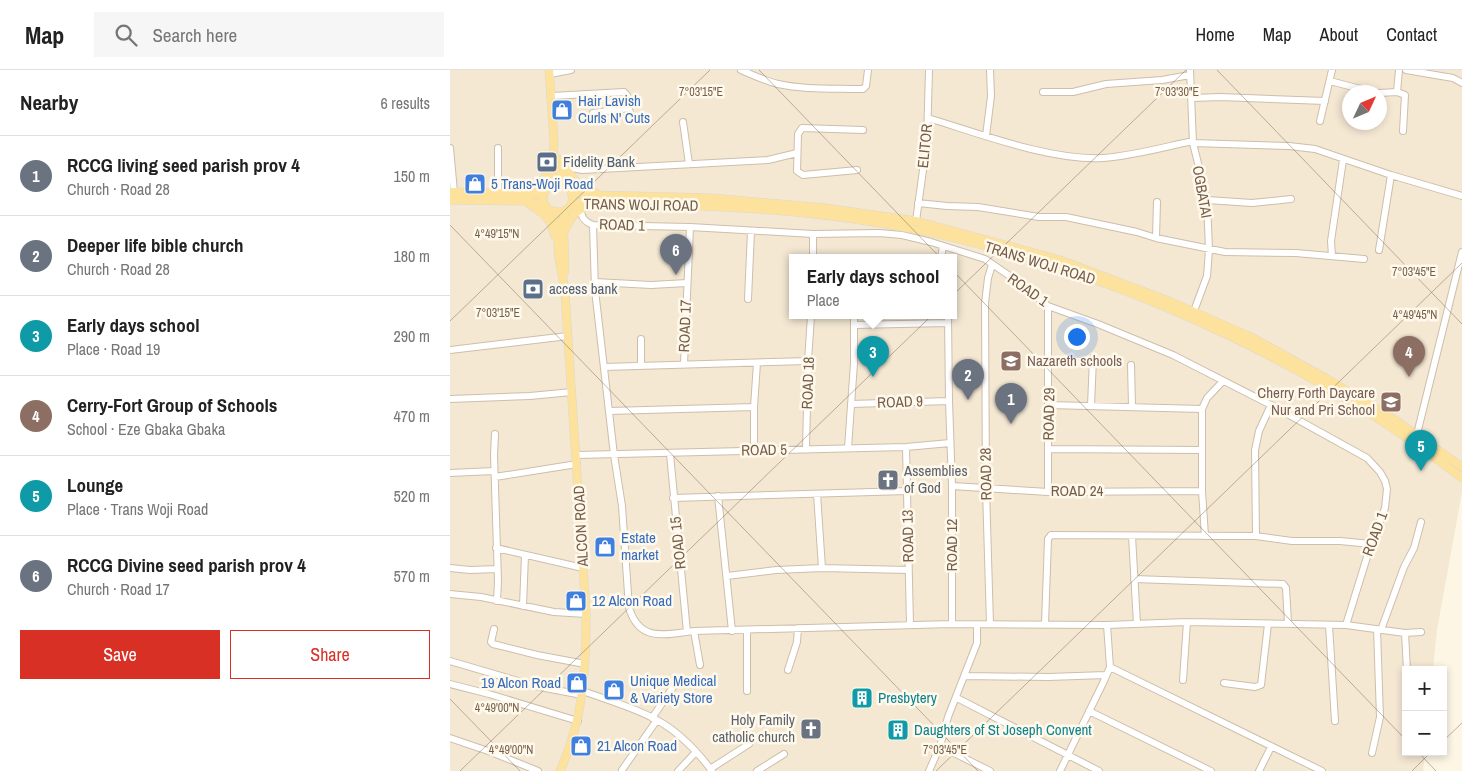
<!DOCTYPE html>
<meta charset="utf-8">
<style>
:root{--surface:#fff;--page:#f6f6f6;--text:#222;--muted:#767676;--line:#e0e0e0;--accent:#d93025}
body{margin:0;font-family:"Archivo Narrow",sans-serif;background:var(--page);color:var(--text)}
.controls{position:absolute;right:15px;bottom:15px;display:grid;overflow:hidden;border-radius:0px;box-shadow:0 2px 8px #0003}
.controls button{width:45px;height:45px;display:grid;place-items:center;padding:0;border:0;border-bottom:1px solid var(--line);background:var(--surface);color:var(--text);font:25px sans-serif}
.compass{position:absolute;left:892px;top:15px;width:45px;height:45px;border-radius:50%;background:var(--surface);box-shadow:0 2px 8px #0003;rotate:46deg}
.you{position:absolute;left:626px;top:266px;width:18px;height:18px;margin:-12px;border:4px solid #fff;border-radius:50%;background:#1a73e8;box-shadow:0 0 0 8px #1a73e833}
.badge{display:grid;place-items:center;width:32px;height:32px;border-radius:50%;background:var(--accent);color:#fff;font-size:16px;font-weight:700}
.pin{position:absolute;translate:-50% -41px;filter:drop-shadow(0 1px 2px #0008)}
.pin::after{content:'';position:absolute;top:26px;width:18px;height:15px;background:inherit;clip-path:polygon(0 0,100% 0,50% 100%)}
.popup{position:absolute;left:339px;top:184px;width:168px;height:65px;box-sizing:border-box;display:grid;place-content:center;border-radius:0px;background:var(--surface);filter:drop-shadow(0 1px 4px #0005);font-size:16px;white-space:nowrap;color:var(--muted)}
.popup b{font-size:19px;color:var(--text)}
.popup::after{content:'';position:absolute;left:50%;top:100%;margin-left:-10px;border:10px solid transparent;border-top-color:var(--surface)}
.list{margin:0;padding:0;list-style:none}
h2{display:flex;justify-content:space-between;align-items:center;height:65px;margin:0;padding:0 20px;font-size:21px}
h2 small{font-size:16px;font-weight:400;color:var(--muted)}
.list li{display:grid;grid-template-columns:32px 1fr auto;gap:15px;align-items:center;box-sizing:border-box;height:80px;padding:0 20px;border-top:1px solid var(--line)}
.list b{display:block;font-size:19px;white-space:nowrap}
.list p{margin:0;font-size:16px;white-space:nowrap;color:var(--muted)}
.list em{font-size:16px;font-style:normal;color:var(--muted)}
.actions{display:flex;gap:10px;padding:15px 20px}
.actions a{flex:1;padding:11px 0;border:1px solid var(--accent);border-radius:0px;text-align:center;font-size:18px;color:var(--accent)}
.actions .main{background:var(--accent);color:#fff}
.icon{flex:none;width:28px;height:28px;fill:none;stroke:currentColor;stroke-width:2;stroke-linecap:round;stroke-linejoin:round}
.map{position:relative;flex:none;width:1012px;height:701px;overflow:hidden}
header{display:flex;align-items:center;gap:30px;box-sizing:border-box;height:70px;padding:0 25px;background:var(--surface);border-bottom:1px solid var(--line)}
header strong{font-size:24px}
nav{display:flex;gap:28px;margin-inline-start:auto;font-size:18px}
.search{width:350px;height:45px;background:var(--page);display:flex;align-items:center;gap:12px;box-sizing:border-box;padding:0 18px;border-radius:0px;color:var(--muted);font-size:19px}
main{display:flex}
aside{flex:1;background:var(--surface)}
.map>svg:first-child{display:block}
.residential{fill:#f4e8d3;fill-rule:evenodd}
.lines{fill:none;stroke-linecap:round;stroke-linejoin:round}
.minor-casing{stroke:#cebeab;stroke-width:8}
.major-casing{stroke:#ded8d4;stroke-width:9}
.minor{stroke:#fff;stroke-width:6}
.major{stroke:#fce29d;stroke-width:8}
.ticks{fill:none;stroke:#765e4a;stroke-width:1;stroke-opacity:0.45}
.labels{text-anchor:middle;stroke-width:5;stroke-linejoin:round;paint-order:stroke}
.shop-label{font-size:15px;fill:#366cbe;stroke:#fff9ec;text-anchor:start}
.street-label{font-size:15px;fill:#765e4a;stroke:#fff9ec}
.service-label{font-size:15px;fill:#4e5e75;stroke:#fff9ec;text-anchor:start}
.education-label{font-size:15px;fill:#785e54;stroke:#fff9ec;text-anchor:start}
.worship-label{font-size:15px;fill:#5b616d;stroke:#fff9ec;text-anchor:start}
.culture-label{font-size:15px;fill:#0d838f;stroke:#fff9ec;text-anchor:start}
.ticks-label{font-size:12px;text-anchor:middle;fill:#765e4a;stroke:#fff9ec;stroke-width:5;stroke-linejoin:round;paint-order:stroke}
</style>
<header>
<strong>Map</strong>
<div class="search"><svg class="icon" aria-label="search" viewBox="0 0 24 24"><circle cx="10" cy="10" r="6"/><path d="M15 15l6 6"/></svg>Search here</div>
<nav><a>Home</a><a>Map</a><a>About</a><a>Contact</a></nav>
</header>
<main>
<aside>
<h2>Nearby<small>6 results</small></h2>
<ul class="list">
<li><span class="badge" style="background:#6b7280">1</span><div><b>RCCG living seed parish prov 4</b><p>Church · Road 28</p></div><em>150 m</em></li>
<li><span class="badge" style="background:#6b7280">2</span><div><b>Deeper life bible church</b><p>Church · Road 28</p></div><em>180 m</em></li>
<li><span class="badge" style="background:#0f9aa8">3</span><div><b>Early days school</b><p>Place · Road 19</p></div><em>290 m</em></li>
<li><span class="badge" style="background:#8d6e63">4</span><div><b>Cerry-Fort Group of Schools</b><p>School · Eze Gbaka Gbaka</p></div><em>470 m</em></li>
<li><span class="badge" style="background:#0f9aa8">5</span><div><b>Lounge</b><p>Place · Trans Woji Road</p></div><em>520 m</em></li>
<li><span class="badge" style="background:#6b7280">6</span><div><b>RCCG Divine seed parish prov 4</b><p>Church · Road 17</p></div><em>570 m</em></li>
</ul>
<div class="actions"><a class="main">Save</a><a>Share</a></div>
</aside>
<div class="map">
<svg width="1012" height="701" viewBox="0 0 1012 701">
<rect width="100%" height="100%" fill="#fdf6e5"/>
<path class="residential" d="M0 0H1012V422L987 560 983 600H956V682H975L973 701H0ZM899 22H929V52H899ZM343 188H503V246H343Z"/>
<g class="lines">
<g class="minor-casing">
<path id="minor" d="M291 0C303 5 315 11 328 14 355 20 385 18 413 19L416 16 418 0
M740 0 743 73 757 130 759 180 757 206 744 241
M956 0 1003 8 1012 13
M100 4 121 0
M880 11 922 22
M593 22H623L656 14 712 10 740 5
M947 22 949 0
M929 23 947 22 955 25 953 61
M102 26 174 22 177 25 180 44
M742 28 770 27 875 31
M143 43 179 38
M478 48C528 63 601 91 653 88 682 86 714 77 743 71
M870 51 882 0
M233 52 239 94
M536 66 541 26 540 0
M743 73 839 76 865 79 941 105 1012 126
M0 78 4 122
M112 96 132 100 318 90 347 83
M407 100 353 105 347 101 348 64 352 58 413 60
M48 123V78
M757 130 802 133 841 129
M468 133 497 136 528 137 589 147H616L687 162 706 168 775 182 846 183 914 189
M131 139C131 148 135 152 143 155L240 157 363 164 429 163 452 165 481 172 535 189 567 211 598 236 648 254 723 285 821 335 917 388 930 402 935 411 937 419 935 438 921 474 896 555
M466 151 477 71 479 0
M143 155 145 220 164 385 172 436 179 538C190 573 215 564 244 561L502 554 657 555 737 552 896 555 955 563 971 562
M363 164V188
M706 168 707 132
M929 180 941 105
M882 186 881 171 893 90
M491 188 493 176
M145 212 201 215 237 213
M298 229 301 161
M498 246 499 331 502 416V554
M404 255 498 253
M191 269V296
M0 280 118 266
M234 294 240 157
M681 295 682 336
M154 297 358 291
M0 329 80 326 122 322
M401 334 499 331
M599 335 752 339
M641 336 643 288
M159 341 304 337
M45 364 44 385 48 511 47 531
M967 364 1012 182
M456 377 460 555
M398 378 404 293V246
M598 379 752 380
M304 380V337L307 293
M356 380 358 291 361 246
M220 384 237 562
M127 385 456 377 500 373
M0 403 44 401
M45 407 127 394
M502 416 598 422 752 421
M598 422V236
M367 424 372 498
M268 426 282 561
M223 428 457 421
M682 466 687 554
M755 466 752 421V339L757 328 773 311
M806 466 805 380 809 361 821 335
M46 478 133 498
M0 498 20 500 47 499
M277 506 326 500 372 498 458 500
M684 509 833 514 836 518 838 553
M0 524 31 527 104 542 136 544
M73 536 75 485
M540 554 536 419 535 233 538 208 542 195
M595 554 598 469 601 465 806 466 842 471H890L921 474
M879 555 885 651
M44 559 41 572 43 574 87 585 135 594
M297 560V621
M931 560 954 497 964 478 971 452
M244 561 250 595
M955 563 957 600
M0 591 85 616 132 625
M660 597 872 701
M338 600 347 572 348 558
M515 606 598 607 656 605
M733 610 737 552
M774 613 805 617 811 615 818 554
M0 614 39 624 128 651
M133 621C157 630 183 637 205 649 228 661 247 681 262 701
M507 628 649 701
M639 641 761 701
M202 648 228 610
M0 668 41 682 88 701
M490 676 540 701
M922 683 930 647 927 559
M260 699 299 674
M172 700 207 650
M228 701 246 682
M307 701 334 684
M479 701 490 676 498 647 527 573V555
M610 701 653 613 660 597 657 555
M809 701 821 677"/>
</g>
<g class="major-casing">
<path id="major" d="M99 0 104 70 102 114
M108 89 128 114 146 123
M108 92 114 114
M121 121C131 152 83 146 95 121 97 117 102 113 107 113 115 113 118 119 124 122 129 124 134 124 140 125L261 128 375 138 466 151 610 190 721 232 801 267 879 310 942 348 1012 397
M0 122 87 124 94 122
M74 123 94 109 101 94
M0 130 76 131 95 135
M79 134C87 139 96 144 101 154 103 158 103 162 105 166
M121 135C137 130 156 132 173 132 200 133 227 135 254 136 337 139 420 148 501 167 681 209 866 295 1012 408
M102 141C109 158 107 171 109 188 111 201 114 212 115 224L136 542C136 600 134 647 110 701
M114 162C119 152 124 139 137 137 141 137 145 138 150 137L154 132
M114 203 115 196 113 151 115 140"/>
</g>
<use href="#minor" class="minor"/>
<use href="#major" class="major"/>
</g>
<path class="ticks" d="M309 0 956 670M767 0 1012 254M0 155 528 701M0 251 260 0M0 629 70 701M993 671 1012 653M968 682 986 701M10 701 736 0M486 701 1012 193M962 701 981 682"/>
<defs>
<g id="shop-square" transform="scale(1.125)"><rect x="-9" y="-9" width="18" height="18" rx="4" fill="#3f7fe0" stroke="#fff9ec"/><path d="M-5-2.5h2.3a2.7 3.5 0 0 1 5.4 0H5L5.5 6h-11ZM-1.5-2.5h3a1.5 2.3 0 0 0-3 0Z" fill="#fff"/></g>
<g id="bank-square" transform="scale(1.125)"><rect x="-9" y="-9" width="18" height="18" rx="4" fill="#5c6f8a" stroke="#fff9ec"/><path d="M-6-4H6V4H-6ZM0-2.3a2.3 2.3 0 1 0 0 4.6a2.3 2.3 0 1 0 0-4.6Z" fill="#fff"/></g>
<g id="school-square" transform="scale(1.125)"><rect x="-9" y="-9" width="18" height="18" rx="4" fill="#8d6e63" stroke="#fff9ec"/><path d="M0-5L7-2L0 1L-7-2ZM-4 1L0 2.5L4 1V4Q0 6-4 4Z" fill="#fff"/></g>
<g id="church-square" transform="scale(1.125)"><rect x="-9" y="-9" width="18" height="18" rx="4" fill="#6b7280" stroke="#fff9ec"/><path d="M-1.2-6h2.4v3.5h3.3v2.4h-3.3V6h-2.4V-.1h-3.3v-2.4h3.3Z" fill="#fff"/></g>
<g id="building-square" transform="scale(1.125)"><rect x="-9" y="-9" width="18" height="18" rx="4" fill="#0f9aa8" stroke="#fff9ec"/><path d="M-4-6H4V6H1V3H-1V6H-4ZM-2.5-4.3h1.7v1.8h-1.7ZM.8-4.3h1.7v1.8H.8ZM-2.5-1h1.7V.8h-1.7ZM.8-1h1.7V.8H.8Z" fill="#fff"/></g>
</defs>
<g fill-rule="evenodd">
<use href="#shop-square" x="112" y="40"/>
<use href="#bank-square" x="97" y="92"/>
<use href="#shop-square" x="25" y="114"/>
<use href="#bank-square" x="83" y="219"/>
<use href="#school-square" x="561" y="291"/>
<use href="#school-square" x="941" y="332"/>
<use href="#church-square" x="438" y="410"/>
<use href="#shop-square" x="155" y="477"/>
<use href="#shop-square" x="126" y="531"/>
<use href="#shop-square" x="127" y="613"/>
<use href="#shop-square" x="164" y="620"/>
<use href="#building-square" x="412" y="628"/>
<use href="#church-square" x="361" y="659"/>
<use href="#building-square" x="448" y="660"/>
<use href="#shop-square" x="131" y="676"/>
</g>
<g class="labels">
<g class="shop-label">
<text x="128" y="36">Hair Lavish<tspan x="128" dy="17">Curls N' Cuts</tspan></text>
<text x="41" y="119">5 Trans-Woji Road</text>
<text x="171" y="473">Estate<tspan x="171" dy="17">market</tspan></text>
<text x="142" y="536">12 Alcon Road</text>
<text x="180" y="616">Unique Medical<tspan x="180" dy="17">&amp; Variety Store</tspan></text>
<text x="111" y="618" text-anchor="end">19 Alcon Road</text>
<text x="147" y="681">21 Alcon Road</text>
</g>
<g class="street-label">
<text transform="translate(475 76) rotate(-84)" y="5">ELITOR</text>
<text transform="translate(752 122) rotate(80)" y="5">OGBATAI</text>
<text transform="translate(191 135) rotate(1)" y="5">TRANS WOJI ROAD</text>
<text transform="translate(172 155) rotate(2)" y="5">ROAD 1</text>
<text transform="translate(590 193) rotate(17)" y="5">TRANS WOJI ROAD</text>
<text transform="translate(578 220) rotate(35)" y="5">ROAD 1</text>
<text transform="translate(235 256) rotate(-88)" y="5">ROAD 17</text>
<text transform="translate(358 313) rotate(-88)" y="5">ROAD 18</text>
<text transform="translate(450 332) rotate(-2)" y="5">ROAD 9</text>
<text transform="translate(599 344) rotate(-89)" y="5">ROAD 29</text>
<text transform="translate(314 380) rotate(-1)" y="5">ROAD 5</text>
<text transform="translate(536 404) rotate(-91)" y="5">ROAD 28</text>
<text x="627" y="426">ROAD 24</text>
<text transform="translate(131 456) rotate(-93)" y="5">ALCON ROAD</text>
<text transform="translate(925 464) rotate(-70)" y="5">ROAD 1</text>
<text transform="translate(458 466) rotate(-91)" y="5">ROAD 13</text>
<text transform="translate(228 473) rotate(-96)" y="5">ROAD 15</text>
<text transform="translate(502 475) rotate(-90)" y="5">ROAD 12</text>
</g>
<g class="service-label">
<text x="113" y="97">Fidelity Bank</text>
<text x="99" y="224">access bank</text>
</g>
<g class="education-label">
<text x="577" y="296">Nazareth schools</text>
<text x="925" y="328" text-anchor="end">Cherry Forth Daycare<tspan x="925" dy="17">Nur and Pri School</tspan></text>
</g>
<g class="worship-label">
<text x="454" y="406">Assemblies<tspan x="454" dy="17">of God</tspan></text>
<text x="345" y="655" text-anchor="end">Holy Family<tspan x="345" dy="17">catholic church</tspan></text>
</g>
<g class="culture-label">
<text x="428" y="633">Presbytery</text>
<text x="464" y="665">Daughters of St Joseph Convent</text>
</g>
</g>
<g class="ticks-label">
<text x="251" y="26">7°03'15"E</text>
<text x="727" y="26">7°03'30"E</text>
<text x="47" y="168">4°49'15"N</text>
<text x="964" y="206">7°03'45"E</text>
<text x="48" y="247">7°03'15"E</text>
<text x="965" y="249">4°49'45"N</text>
<text x="47" y="642">4°49'00"N</text>
<text x="61" y="684">4°49'00"N</text>
<text x="495" y="684">7°03'45"E</text>
</g>
</svg>
<div class="controls">
<button>+</button>
<button>−</button>
</div>
<svg class="compass" viewBox="-18 -18 36 36"><path d="M0-13l5 13h-10z" fill="#e53935"/><path d="M0 13l5-13h-10z" fill="#767676"/></svg>
<div class="you"></div>
<div class="pin badge" style="left:561px;top:354px;background:#6b7280">1</div>
<div class="pin badge" style="left:518px;top:330px;background:#6b7280">2</div>
<div class="pin badge" style="left:423px;top:307px;background:#0f9aa8">3</div>
<div class="popup"><b>Early days school</b>Place</div>
<div class="pin badge" style="left:959px;top:307px;background:#8d6e63">4</div>
<div class="pin badge" style="left:971px;top:401px;background:#0f9aa8">5</div>
<div class="pin badge" style="left:226px;top:205px;background:#6b7280">6</div>
</div>
</main>
